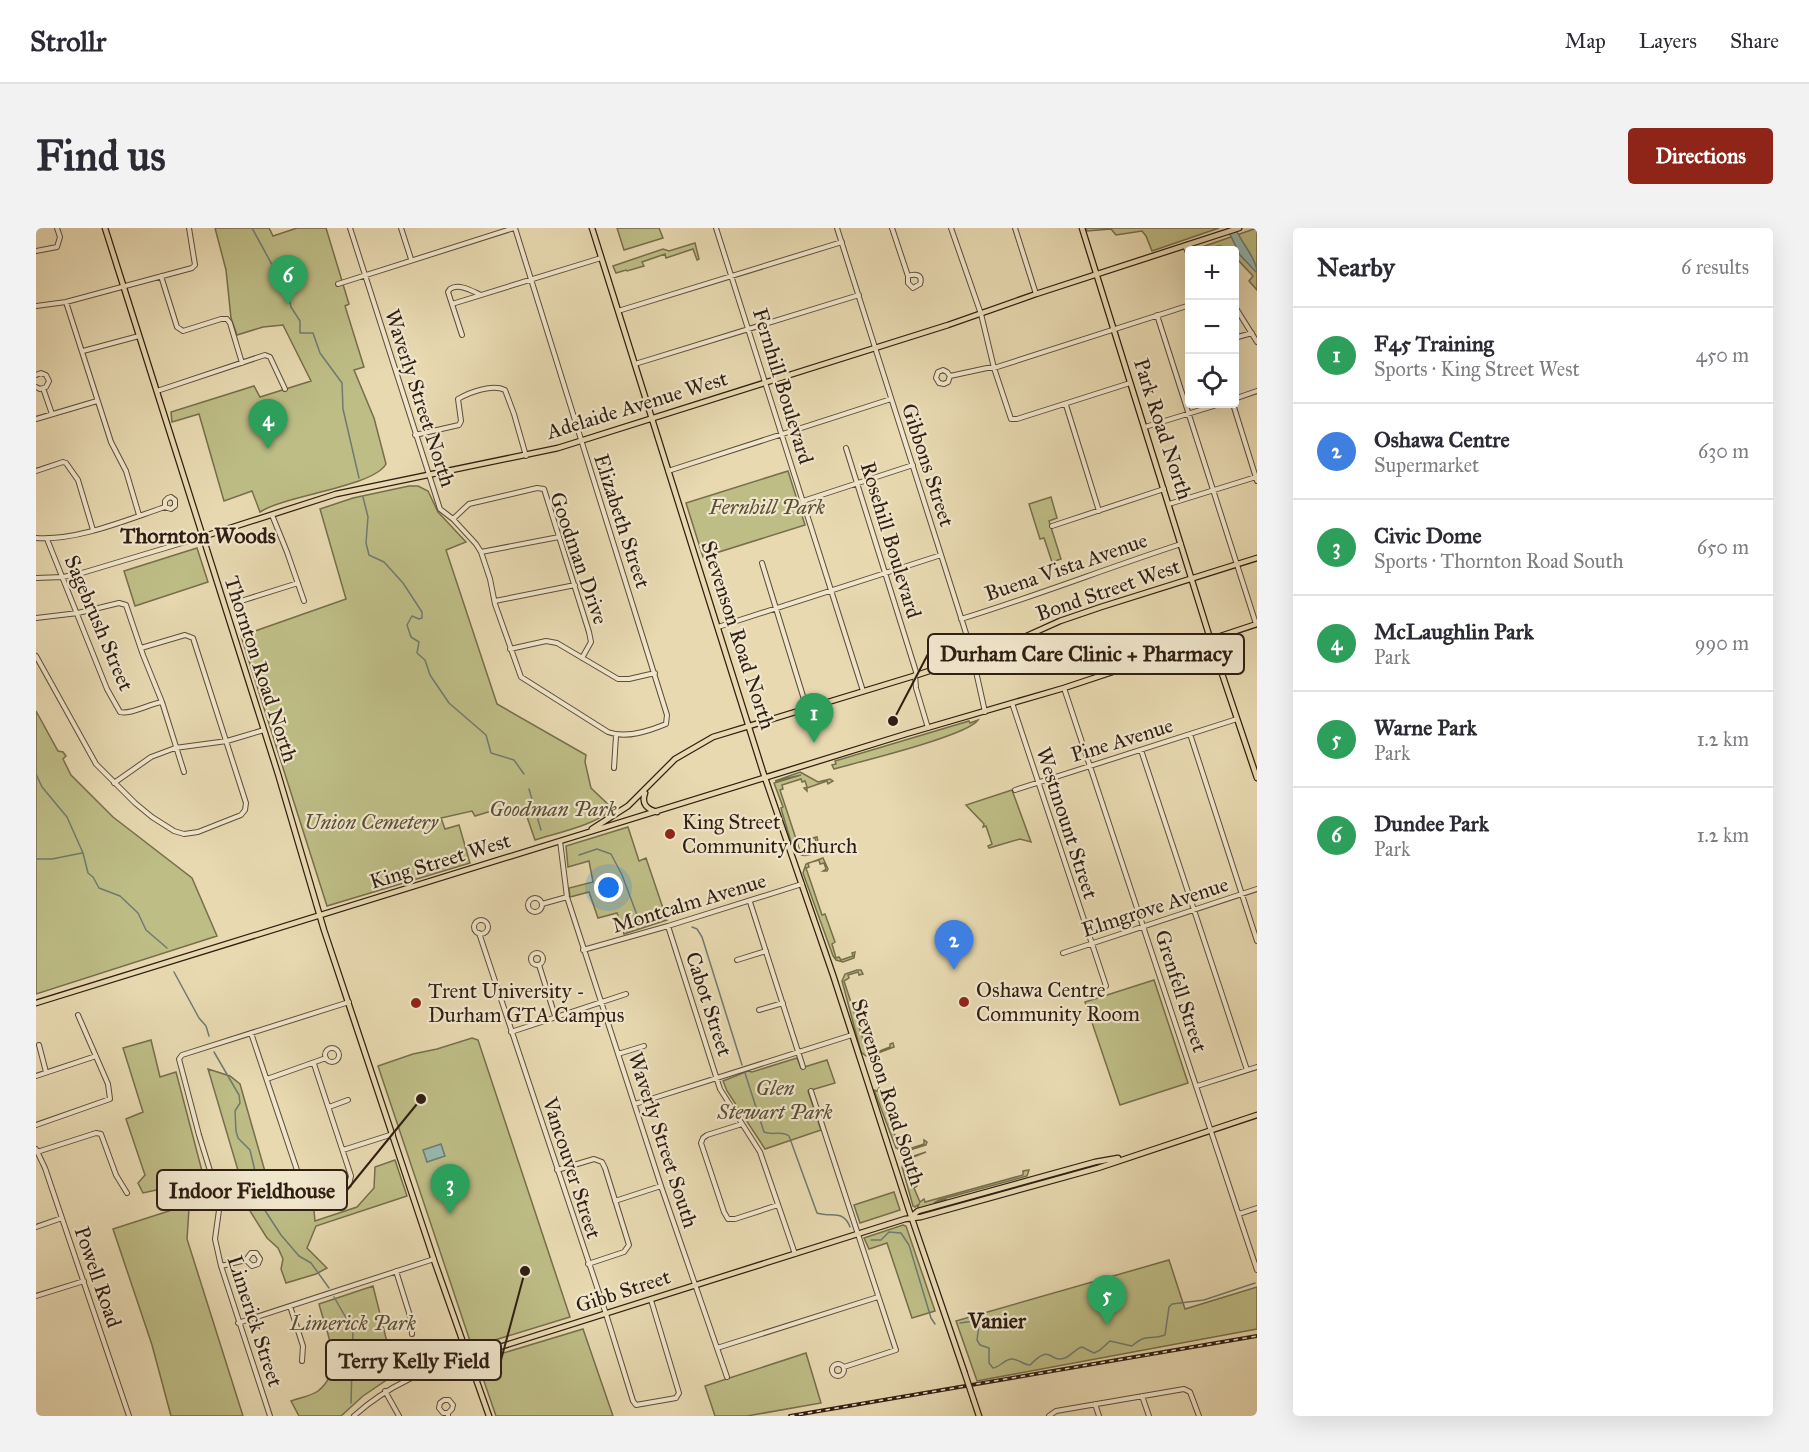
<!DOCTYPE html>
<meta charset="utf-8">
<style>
:root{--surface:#fff;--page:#f2f2f3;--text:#2b2b33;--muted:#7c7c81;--line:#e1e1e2;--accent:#8f2418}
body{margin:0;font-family:"IM FELL Great Primer",serif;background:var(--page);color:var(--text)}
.controls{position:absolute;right:18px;top:18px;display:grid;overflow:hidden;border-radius:6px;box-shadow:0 6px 24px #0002}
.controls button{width:54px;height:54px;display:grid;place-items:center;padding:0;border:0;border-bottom:2px solid var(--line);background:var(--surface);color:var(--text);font:30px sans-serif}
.you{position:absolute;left:573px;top:660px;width:21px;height:21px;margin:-15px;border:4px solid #fff;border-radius:50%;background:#1a73e8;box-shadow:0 0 0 9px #1a73e833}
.badge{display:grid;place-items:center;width:39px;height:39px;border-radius:50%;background:var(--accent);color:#fff;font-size:20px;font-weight:700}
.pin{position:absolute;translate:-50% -50px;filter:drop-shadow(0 2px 3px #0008)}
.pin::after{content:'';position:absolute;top:32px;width:21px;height:18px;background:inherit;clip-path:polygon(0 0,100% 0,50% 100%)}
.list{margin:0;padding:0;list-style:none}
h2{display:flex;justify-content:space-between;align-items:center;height:78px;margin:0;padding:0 24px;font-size:26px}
h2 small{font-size:20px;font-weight:400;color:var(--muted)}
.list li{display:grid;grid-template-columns:39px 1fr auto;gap:18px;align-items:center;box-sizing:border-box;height:96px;padding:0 24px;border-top:2px solid var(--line)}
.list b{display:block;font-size:22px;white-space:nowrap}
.list p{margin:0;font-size:20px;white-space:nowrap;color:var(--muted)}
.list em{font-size:20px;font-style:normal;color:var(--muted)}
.icon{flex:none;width:33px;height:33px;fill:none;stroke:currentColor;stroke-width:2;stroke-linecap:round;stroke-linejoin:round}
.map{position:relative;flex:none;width:1221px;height:1188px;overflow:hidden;border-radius:6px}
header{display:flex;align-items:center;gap:36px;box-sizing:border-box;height:84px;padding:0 30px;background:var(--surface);border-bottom:2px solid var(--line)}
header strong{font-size:28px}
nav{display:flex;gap:33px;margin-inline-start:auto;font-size:21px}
.intro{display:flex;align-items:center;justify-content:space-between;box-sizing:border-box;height:144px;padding:0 36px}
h1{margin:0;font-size:42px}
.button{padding:15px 27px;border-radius:6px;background:var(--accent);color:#fff;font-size:21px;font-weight:700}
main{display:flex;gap:36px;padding:0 36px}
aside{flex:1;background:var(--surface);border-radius:6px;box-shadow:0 6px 24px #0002}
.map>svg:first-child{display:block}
.green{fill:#bebd86;stroke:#766e4c;stroke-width:1.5}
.water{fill:#98b9b2;stroke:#6e7b72;stroke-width:1.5}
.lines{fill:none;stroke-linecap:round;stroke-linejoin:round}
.stream{stroke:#6e7b72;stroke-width:1.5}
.minor-casing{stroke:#5d4d3a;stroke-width:6}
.major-casing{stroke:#2f1e13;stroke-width:7}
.minor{stroke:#f0e6cc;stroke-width:4}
.major{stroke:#e8d9b1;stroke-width:4.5}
.rail-casing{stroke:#2f1e13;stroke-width:4}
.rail{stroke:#f0e6cc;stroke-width:1.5;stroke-dasharray:4.5;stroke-linecap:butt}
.major-bridge-casing{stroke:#2f1e13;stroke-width:7;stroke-linecap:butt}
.major-bridge{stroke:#e8d9b1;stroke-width:4.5}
.poi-dot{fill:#8f2418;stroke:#f0e6cc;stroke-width:2}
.labels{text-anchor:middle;stroke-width:4.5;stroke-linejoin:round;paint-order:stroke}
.street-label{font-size:21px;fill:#2f1e13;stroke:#f0e6cc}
.park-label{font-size:21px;font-style:italic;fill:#5a4e36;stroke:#f0e6cc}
.poi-label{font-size:21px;fill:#2f1e13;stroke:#f0e6cc;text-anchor:start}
.neighbourhood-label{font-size:22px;font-weight:bold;fill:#2f1e13;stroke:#f0e6cc}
.leader{fill:none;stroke:#2f1e13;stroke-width:2}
.callout-dot{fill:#2f1e13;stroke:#f0e6cc;stroke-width:2}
.callout{fill:#f0e6cc;stroke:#2f1e13;stroke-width:2}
.callout-label{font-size:22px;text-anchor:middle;font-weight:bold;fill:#2f1e13}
</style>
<header>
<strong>Strollr</strong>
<nav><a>Map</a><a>Layers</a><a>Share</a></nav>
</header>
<div class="intro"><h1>Find us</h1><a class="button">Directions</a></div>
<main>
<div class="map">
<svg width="1221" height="1188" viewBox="0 0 1221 1188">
<rect width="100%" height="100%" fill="#e8d9b1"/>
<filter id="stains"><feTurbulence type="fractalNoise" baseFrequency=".00333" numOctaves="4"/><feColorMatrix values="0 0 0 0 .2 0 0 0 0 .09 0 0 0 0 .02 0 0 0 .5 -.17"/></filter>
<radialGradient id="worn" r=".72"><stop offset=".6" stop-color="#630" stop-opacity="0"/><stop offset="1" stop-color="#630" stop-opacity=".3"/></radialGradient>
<path class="green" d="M179 0H233L237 8 261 0H290L313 76 309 78 328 139 318 142 338 190 350 236C337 259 250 267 224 284L216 263 188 273 163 186 136 194 135 184 218 158 224 169 275 153 247 97 227 99 201 107 195 90 190 42Z
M581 0H623L627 10 588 22Z
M1050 0H1183L1116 23 1110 8 1106 3 1080 7 1075 1 1051 3Z
M1221 0V62L1213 53 1217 48 1203 33 1198 22C1189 22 1185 13 1175 22H1157Z
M659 15 663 31 661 32 657 21 630 30 629 26 606 34 608 38 591 43 590 42 580 45 577 38 627 21 633 23Z
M752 243 769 297 667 329 650 275Z
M373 258H382L392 263 402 284 430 314 410 322 461 476 550 527 549 534 555 560 577 581C557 598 524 604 499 612L489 583 465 580 439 588 436 583 405 590 409 601 423 597 434 635 291 678 205 408 310 371 284 281 317 270Z
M1015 269 1021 290 1013 293 1025 331 1016 334 1008 310 1004 311 993 276Z
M161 320 172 354 99 378 88 343Z
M0 483 22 523 27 524 30 528 27 531 35 547 77 589 156 650 181 708 0 766Z
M942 492C931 508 822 534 798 541L796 537 800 536 799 533 933 493 934 495Z
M764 544 782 554 794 551 797 553 792 556 791 553 771 560V563L768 560 771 559 769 553 766 554 765 551 746 557 747 561 744 562 764 623 767 622 769 626 780 622 779 618 781 617 779 610H776L781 609 784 622C775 628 765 630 758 622L761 621 759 616 756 617 746 584 745 580 747 579 738 555 765 547 739 553Z
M976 562 995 614 984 611 953 620 952 618 956 616 950 598 947 599 948 596 930 577Z
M592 599 603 633 610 630 631 692 588 706 581 685 562 690 553 664 534 669 533 660 557 654 553 633 532 639 530 618Z
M787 630 792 641 791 643H787L790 641 788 635 784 636 783 632 772 635 773 639 770 640 786 687 789 686 799 714 796 716 800 730 803 729 805 732 817 728 816 725 819 724 818 730 807 734 800 732 797 728 767 645 770 636Z
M821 742H825L827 746 823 747 822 744 812 747 813 750 808 753 831 823H834L836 826 854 819V816L857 815 858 819 834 828H830L825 824 806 753 809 746Z
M1118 752 1152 855 1084 877 1049 774Z
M436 810 442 812 534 1089 436 1119 342 838 377 826 401 821Z
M115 812 124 849 140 844 166 943 152 947 161 980 153 981 151 1011 207 1188H135L116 1117 77 1001 136 982 130 960 107 965 102 955 109 947 90 891 107 884 87 820Z
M761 830 765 840 791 832 799 855 772 863 785 902 729 921 691 863 687 853 712 843 716 844Z
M172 841 194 848 204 856 232 954 242 972 264 966 269 972 277 973 279 993 321 979 338 960 339 939 359 932 371 968 280 998 271 1020 291 1040 280 1046 250 1055 245 1041 247 1031 242 1020 231 1010 214 983Z
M843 860 863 919 867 918 870 922 888 916V912L891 914 890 917 868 924 860 920 838 862 841 863Z
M890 924 875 930 876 934 872 936 873 940 875 939 879 952 883 951 884 953 880 955 881 958 878 960 884 974 888 971 889 974 987 947V943L993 942 991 948 903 972 898 975 910 971V973L881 981 883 976 879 979 877 978 866 939 872 930Z
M858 964 864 982 824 995 818 977Z
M867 997 870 998 899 1083 876 1090 851 1015 833 1021 828 1010Z
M1133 1032 1149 1081 1221 1059V1101L941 1153 920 1093Z
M337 1058 352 1118 354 1117 350 1136 355 1149 327 1168 305 1188H263L255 1173C263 1170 275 1168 282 1163 310 1141 290 1104 283 1076Z
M547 1101 577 1188H460L441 1133Z
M770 1125 785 1175 711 1188H679L669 1158Z"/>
<path class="water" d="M1191 0H1199C1205 14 1221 31 1221 45L1204 27Z
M405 916 409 928 391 934 387 922Z"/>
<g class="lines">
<path class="stream" d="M216 0 252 66 255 79 264 93V105H277L284 125 306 155 307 181 323 250
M327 269 332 289 330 315 333 327 348 334 367 355 386 384V390L383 391 376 388 371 397 375 409 383 414 381 425 389 432 394 447 413 475 450 507 455 525 478 532 488 546
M0 546 6 559 31 589 47 625 52 645 57 649 63 660 84 668 102 685 110 702 131 720
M493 561 505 602
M543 627 561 621 575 626 586 647 604 695 620 691
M0 631H16L46 625
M656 699 661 701 666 709 706 837
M138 744 163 790 170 798 173 808
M178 824 203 867 204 875 199 883 200 903 202 910 214 922 228 981 245 1007 263 1028 275 1035 293 1060
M709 845 728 904C737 908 746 902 753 908L781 985C796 990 807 981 814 999
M835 1012H845L853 1004 865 1005 873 1017 895 1090 899 1096
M298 1069 317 1102 315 1175
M924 1095 938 1093 943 1097 941 1112 944 1117 953 1120V1135L957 1140C964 1139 968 1132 975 1131 981 1130 987 1137 994 1137 1016 1114 1013 1136 1029 1130 1036 1127 1039 1121 1046 1119L1058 1125 1064 1122 1074 1113 1096 1118C1112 1104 1114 1113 1129 1107L1133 1079 1136 1076 1168 1072 1219 1055"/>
<g class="minor-casing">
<path id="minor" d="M314 0 404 281 417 291 440 316 445 324 454 351 459 376 485 449 572 504C590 511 613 503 630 496L631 487 479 0
M365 0 375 31
M680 0 827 463
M801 0 935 421 949 484
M856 0 872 48V55L877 60 884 56C887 47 880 45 872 48
M915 0 945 86 958 140 975 191H981L1094 155
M979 0 1000 66
M1149 18 1154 29
M0 23 21 19 24 9 21 0
M125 48 141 99 147 103 185 91H191L194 95 206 135
M302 56 478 0
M30 74 75 214 90 243 103 287
M416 76 565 30
M1198 77 1221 114
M0 78 30 74 156 40 159 37 153 0
M582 83 806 14
M1121 87 1220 396
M426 107 412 64 414 61C423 55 436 63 445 67
M1198 110 1216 105
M47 123 103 108
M599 136 823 67
M0 147 5 145 10 147 13 153 10 159 7 160
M914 148 911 144 907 142 902 144 900 150 903 155 908 156 912 154 914 148 951 140H958L1154 77
M0 159 4 161 7 160
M7 160 16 186
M121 163 229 127 234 129 249 161
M1198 171 1221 163
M1197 176 1221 253
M1030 177 1063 283
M0 191 61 173
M1109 199 1184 176
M379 207 423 197 425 193 422 171C434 164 456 156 469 162L478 186 490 228
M810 220 881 447
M0 243 27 234 30 235 42 252 57 302
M632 243 855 171
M767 273 877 237
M1133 276 1220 249
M236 287 251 324 268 373
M417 291 433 276 501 260 508 261 553 404 555 414 546 430
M1016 298 1128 261
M0 310C41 313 90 292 129 279L135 281 139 278V272L135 269 132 270 129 273V279
M11 311 71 461 84 484C94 487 113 476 126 474
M445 324 523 309
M726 335 771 481
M0 350 27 349 46 345 166 309
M205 373 262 355
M459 373 539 357
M0 390 42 385 83 375 90 377 107 427 126 474 148 544
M925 391C1000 368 1071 340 1145 316
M682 399 905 327
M474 421 510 413 521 415 582 451H593L619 445
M0 428 60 536 99 575 116 589 138 603 148 606 162 604 205 587 209 582 210 575 157 410 149 407 105 420
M879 447 880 460 892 500
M1028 460 1221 1042
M976 475 1070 758
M1154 506 1221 713
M1105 522 1211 842
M578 540 580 508
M78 555 115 529 139 520 191 513 228 502
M979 562 1201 491
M524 613 531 669 625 958 691 1149
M492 677a7 7 0 1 1 14 0a7 7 0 1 1-14 0Z
M714 674 767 839
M506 676 531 669
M438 699a7 7 0 1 1 14 0a7 7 0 1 1-14 0Z
M632 698 684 861 724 924 759 1026
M443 705 570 1086 597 1173 600 1177 640 1170 643 1165 615 1072
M547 722 632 698 766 656
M495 731a6 6 0 1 1 12 0a6 6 0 1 1-12 0Z
M1027 725 1221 661
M701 732 730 723
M503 737 519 788
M723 782 747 775
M475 804 590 766
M215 805 268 963 272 968 276 969 313 957 315 948 278 836
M3 817 10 844
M289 827a7 7 0 1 1 14 0a7 7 0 1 1-14 0Z
M582 826 608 818
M0 848 60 828
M231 851 290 830
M1161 858 1221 839
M775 863 860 1122 808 1139
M599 876 816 807
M293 879 312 872
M706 896 671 907 667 910 665 915 688 984 692 991H699L742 977
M0 897 74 871 72 856 42 787
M0 921 9 940 93 1188
M307 922 357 906
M1 924 60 905 65 906 80 947 91 965
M521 942 558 931 566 934 569 940 593 1017 588 1024 552 1036
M579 973 625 958
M1203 986 1221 980
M0 999 26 990
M185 1038 210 1032 215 1025H220L224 1031 222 1036 216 1038 210 1032
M360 1043 375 1091 376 1106
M0 1068 48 1053
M254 1078 267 1118 266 1133
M202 1095 398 1031
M681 1120 842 1069
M796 1142a6 6 0 1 1 12 0a6 6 0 1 1-12 0Z
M349 1163 363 1188
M1106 1168 1113 1188
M1059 1176 1063 1188
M412 1185H407L403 1180 404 1175 408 1172H413L417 1177 416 1181 412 1185V1188
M234 1188 185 1038 179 1011 184 975 163 907 143 831 146 827 313 774
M318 1188C352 1157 390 1142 432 1129
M1013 1188 1020 1183 1148 1161 1154 1164 1163 1188"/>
</g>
<g class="major-casing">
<path id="major" d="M69 0 242 546 288 702 399 1035 453 1188
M556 0 727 544 797 747 873 982 928 1143
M1046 0 1173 407 1221 550
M166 309 300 266 522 220 912 97 1000 66 1203 0
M609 565C605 576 611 581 621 584
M556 601 592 578 639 531 677 509 881 447 966 419 1024 393 1065 379 1221 330
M0 775 870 506 1028 460 1221 396
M875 989 882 983 1059 934 1082 930
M432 1129 869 991 885 989 1062 940 1221 887
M938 1173 943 1188"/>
</g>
<use href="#minor" class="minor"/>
<use href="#major" class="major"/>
<g class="rail-casing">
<path id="rail" d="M754 1188 1221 1108"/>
</g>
<use href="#rail" class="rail"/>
<g class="major-bridge-casing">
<path id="major-bridge" d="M928 1143 938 1173"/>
</g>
<use href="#major-bridge" class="major-bridge"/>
</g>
<g class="poi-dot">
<circle cx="634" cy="606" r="6"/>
<circle cx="928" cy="774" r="6"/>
<circle cx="380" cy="775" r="6"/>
</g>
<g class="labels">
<g class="street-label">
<text transform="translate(747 158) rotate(73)" y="7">Fernhill Boulevard</text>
<text transform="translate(384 170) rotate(72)" y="7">Waverly Street North</text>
<text transform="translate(601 177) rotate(-17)" y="7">Adelaide Avenue West</text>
<text transform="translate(1127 201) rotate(72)" y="7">Park Road North</text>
<text transform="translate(892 237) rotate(72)" y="7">Gibbons Street</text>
<text transform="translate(586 293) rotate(72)" y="7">Elizabeth Street</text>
<text transform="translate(855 312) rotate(73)" y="7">Rosehill Boulevard</text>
<text transform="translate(543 330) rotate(71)" y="7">Goodman Drive</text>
<text transform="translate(1030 339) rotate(-19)" y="7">Buena Vista Avenue</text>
<text transform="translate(1072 362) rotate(-19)" y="7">Bond Street West</text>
<text transform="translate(63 395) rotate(67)" y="7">Sagebrush Street</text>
<text transform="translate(702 407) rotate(72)" y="7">Stevenson Road North</text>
<text transform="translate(225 441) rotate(72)" y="7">Thornton Road North</text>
<text transform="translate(1086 512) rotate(-17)" y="7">Pine Avenue</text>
<text transform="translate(1031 595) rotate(72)" y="7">Westmount Street</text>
<text transform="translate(404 633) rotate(-17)" y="7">King Street West</text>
<text transform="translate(653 675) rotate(-17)" y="7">Montcalm Avenue</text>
<text transform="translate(1119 679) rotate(-18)" y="7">Elmgrove Avenue</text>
<text transform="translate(1145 763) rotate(72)" y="7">Grenfell Street</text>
<text transform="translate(673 776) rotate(72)" y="7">Cabot Street</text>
<text transform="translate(852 864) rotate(72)" y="7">Stevenson Road South</text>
<text transform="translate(627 912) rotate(72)" y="7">Waverly Street South</text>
<text transform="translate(536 940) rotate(72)" y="7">Vancouver Street</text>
<text transform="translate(62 1049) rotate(71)" y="7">Powell Road</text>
<text transform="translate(587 1063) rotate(-18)" y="7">Gibb Street</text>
<text transform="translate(219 1093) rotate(72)" y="7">Limerick Street</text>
</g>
<g class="park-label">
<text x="731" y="286">Fernhill Park</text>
<text x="517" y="588">Goodman Park</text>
<text x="335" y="601">Union Cemetery</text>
<text x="739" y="867">Glen<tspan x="739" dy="24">Stewart Park</tspan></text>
<text x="317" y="1102">Limerick Park</text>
</g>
<g class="poi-label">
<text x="646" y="601">King Street<tspan x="646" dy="24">Community Church</tspan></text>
<text x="940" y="769">Oshawa Centre<tspan x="940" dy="24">Community Room</tspan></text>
<text x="392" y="770">Trent University -<tspan x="392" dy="24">Durham GTA Campus</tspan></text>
</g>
<g class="neighbourhood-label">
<text x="162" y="315">Thornton Woods</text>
<text x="961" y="1100">Vanier</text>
</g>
</g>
<path class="leader" d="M857 493L892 426M385 871L311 962M489 1043L465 1132"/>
<g class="callout-dot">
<circle cx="857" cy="493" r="6"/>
<circle cx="385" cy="871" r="6"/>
<circle cx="489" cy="1043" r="6"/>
</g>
<g class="callout">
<rect x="892" y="406" width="316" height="40" rx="6"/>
<rect x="121" y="942" width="190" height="40" rx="6"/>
<rect x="290" y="1112" width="175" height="40" rx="6"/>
</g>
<g class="callout-label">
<text x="1050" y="433">Durham Care Clinic + Pharmacy</text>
<text x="216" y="970">Indoor Fieldhouse</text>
<text x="378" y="1140">Terry Kelly Field</text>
</g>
<rect width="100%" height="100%" filter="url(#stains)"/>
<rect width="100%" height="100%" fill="url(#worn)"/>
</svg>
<div class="controls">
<button>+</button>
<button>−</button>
<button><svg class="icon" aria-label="locate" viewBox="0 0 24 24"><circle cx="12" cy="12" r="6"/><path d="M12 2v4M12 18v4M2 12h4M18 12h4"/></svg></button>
</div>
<div class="you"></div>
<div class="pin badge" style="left:778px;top:515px;background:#2e9e5b">1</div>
<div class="pin badge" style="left:918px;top:742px;background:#3f7fe0">2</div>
<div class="pin badge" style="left:414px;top:986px;background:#2e9e5b">3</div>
<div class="pin badge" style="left:232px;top:221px;background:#2e9e5b">4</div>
<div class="pin badge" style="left:1071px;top:1097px;background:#2e9e5b">5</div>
<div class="pin badge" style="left:252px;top:77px;background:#2e9e5b">6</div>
</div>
<aside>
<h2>Nearby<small>6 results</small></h2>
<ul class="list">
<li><span class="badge" style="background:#2e9e5b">1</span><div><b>F45 Training</b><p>Sports · King Street West</p></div><em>450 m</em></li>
<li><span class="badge" style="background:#3f7fe0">2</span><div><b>Oshawa Centre</b><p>Supermarket</p></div><em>630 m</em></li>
<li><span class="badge" style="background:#2e9e5b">3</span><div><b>Civic Dome</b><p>Sports · Thornton Road South</p></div><em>650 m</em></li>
<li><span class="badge" style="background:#2e9e5b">4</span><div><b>McLaughlin Park</b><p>Park</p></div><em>990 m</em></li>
<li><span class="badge" style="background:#2e9e5b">5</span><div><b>Warne Park</b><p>Park</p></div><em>1.2 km</em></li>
<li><span class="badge" style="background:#2e9e5b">6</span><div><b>Dundee Park</b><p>Park</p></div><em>1.2 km</em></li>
</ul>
</aside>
</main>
